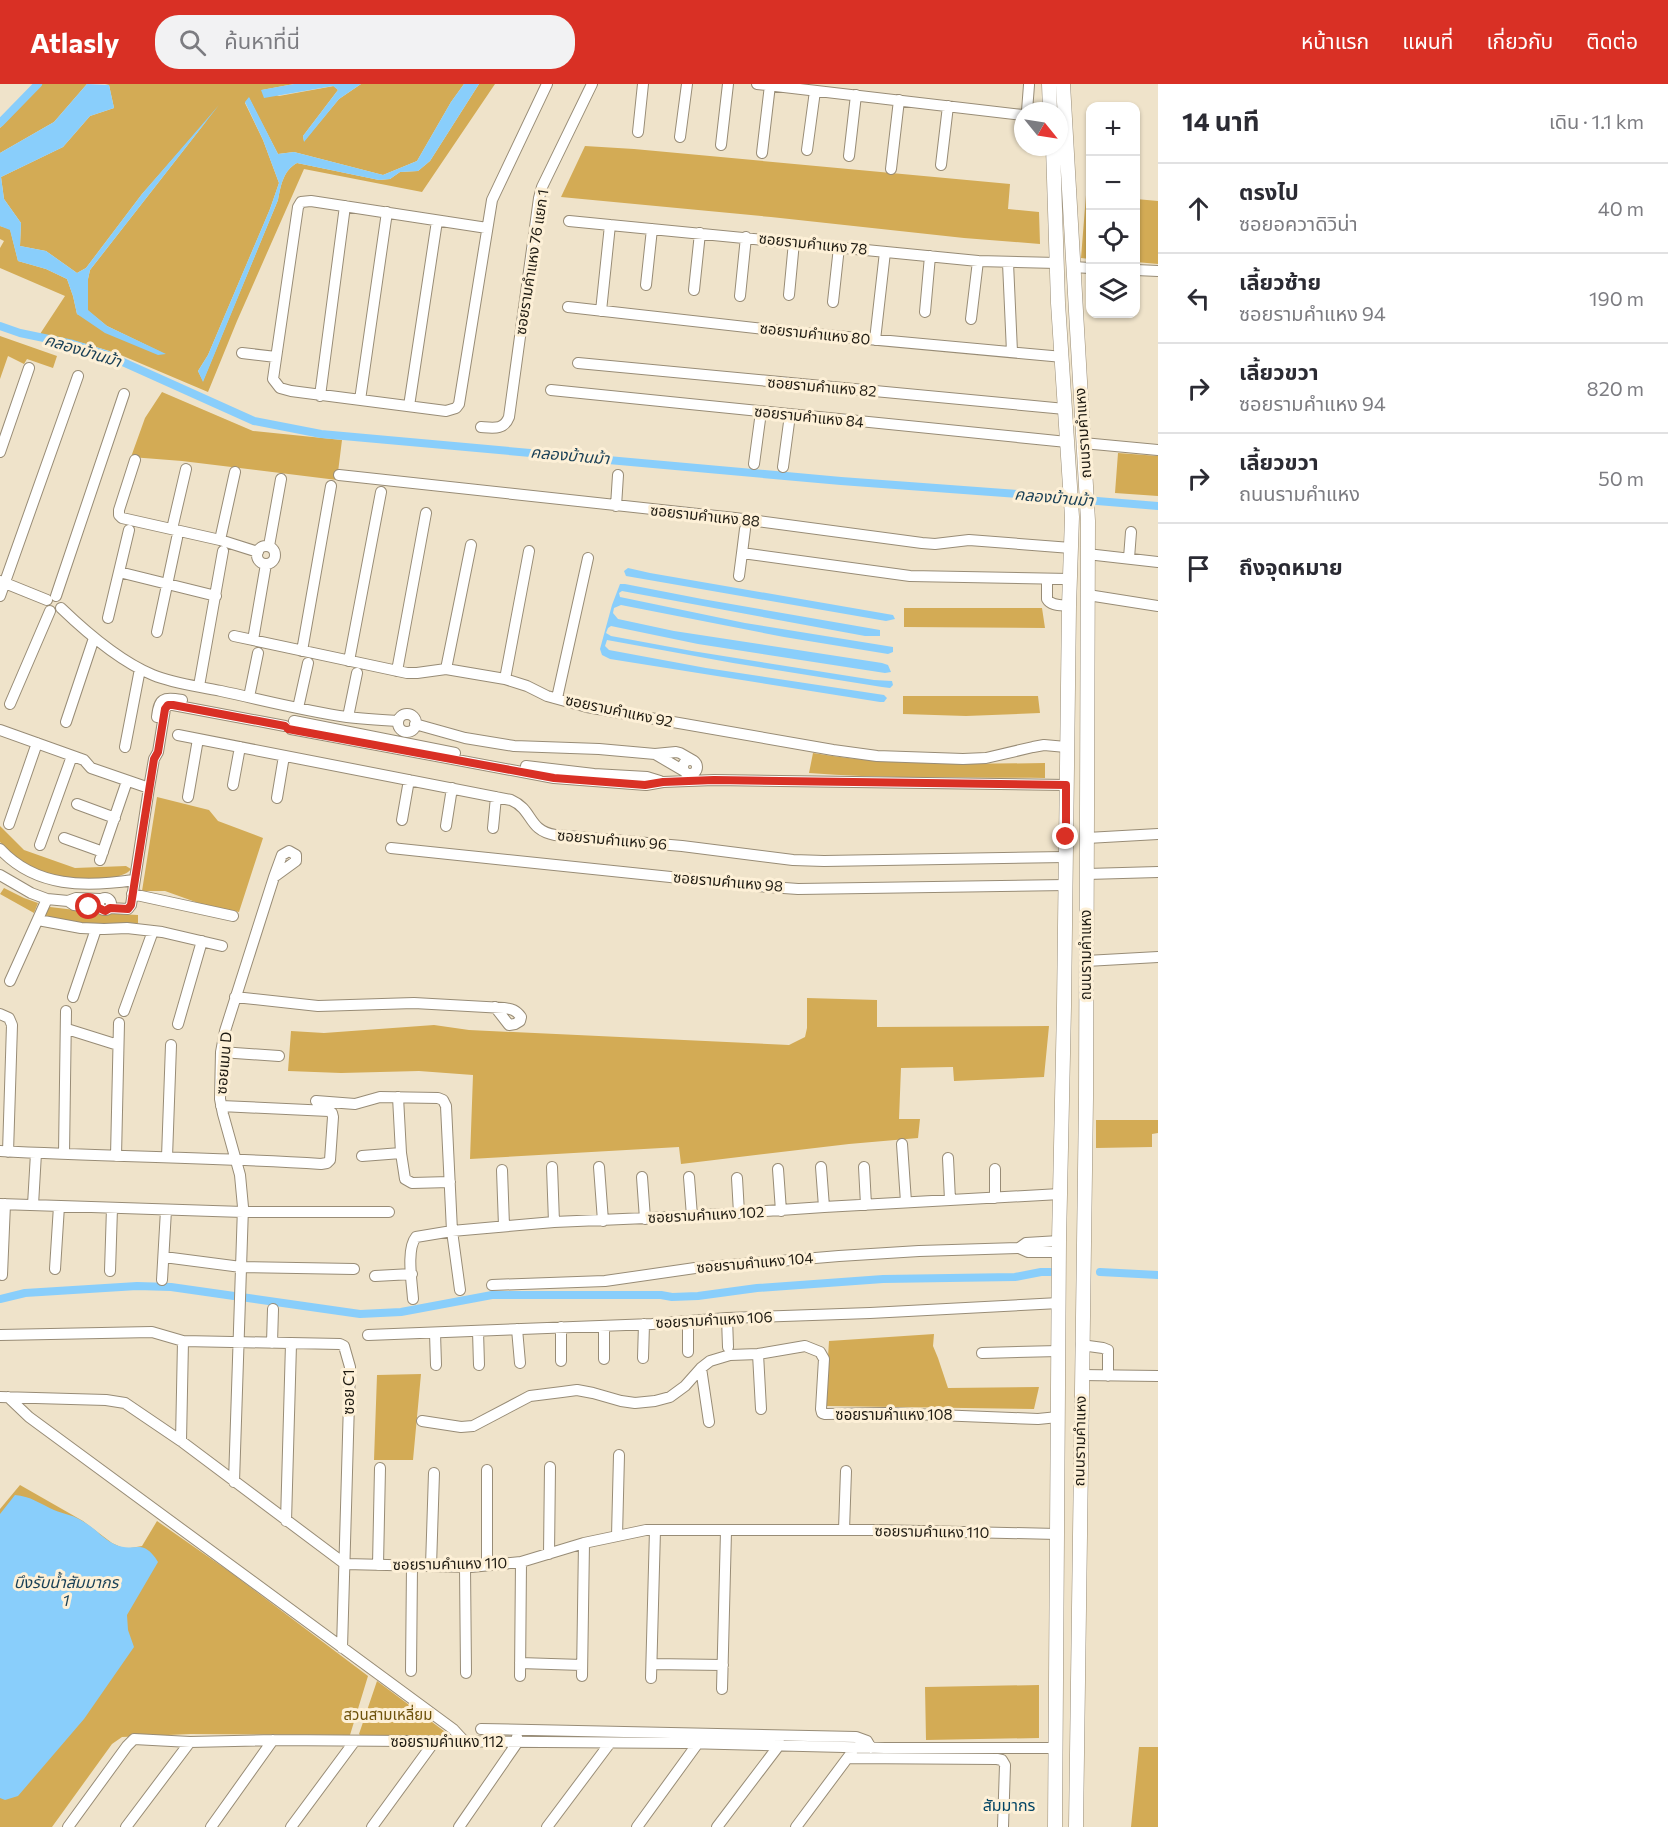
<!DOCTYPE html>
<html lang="th">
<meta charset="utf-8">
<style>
:root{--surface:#fff;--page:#f2f2f3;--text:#2b2b33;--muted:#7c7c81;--line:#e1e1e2;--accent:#d93025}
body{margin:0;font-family:Commissioner,"Noto Sans Thai",sans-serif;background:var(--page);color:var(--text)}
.controls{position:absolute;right:18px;top:18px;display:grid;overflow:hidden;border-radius:12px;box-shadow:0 2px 4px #0004}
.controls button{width:54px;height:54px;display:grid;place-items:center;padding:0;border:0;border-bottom:2px solid var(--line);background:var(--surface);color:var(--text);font:30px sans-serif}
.compass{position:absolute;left:1014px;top:18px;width:54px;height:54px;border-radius:50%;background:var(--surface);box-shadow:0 2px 4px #0004;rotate:120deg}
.stop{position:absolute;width:18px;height:18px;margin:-14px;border:4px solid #d93025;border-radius:50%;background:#fff}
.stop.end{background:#d93025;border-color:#fff;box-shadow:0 2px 6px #0008}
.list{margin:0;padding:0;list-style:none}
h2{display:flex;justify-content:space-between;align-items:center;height:78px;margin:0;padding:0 24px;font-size:26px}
h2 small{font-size:20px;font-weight:400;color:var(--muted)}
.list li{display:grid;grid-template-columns:39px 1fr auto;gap:18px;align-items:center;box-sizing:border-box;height:90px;padding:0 24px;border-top:2px solid var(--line)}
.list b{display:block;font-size:22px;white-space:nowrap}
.list p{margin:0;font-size:20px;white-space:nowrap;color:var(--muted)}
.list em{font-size:20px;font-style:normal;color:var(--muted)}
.icon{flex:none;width:33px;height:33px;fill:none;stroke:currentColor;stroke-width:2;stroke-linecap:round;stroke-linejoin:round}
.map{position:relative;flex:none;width:1158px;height:1743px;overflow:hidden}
header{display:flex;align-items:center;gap:36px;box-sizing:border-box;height:84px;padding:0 30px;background:var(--accent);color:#fff}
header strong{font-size:28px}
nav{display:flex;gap:33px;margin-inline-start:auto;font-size:21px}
.search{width:420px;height:54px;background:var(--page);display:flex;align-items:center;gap:15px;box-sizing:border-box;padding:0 21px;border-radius:24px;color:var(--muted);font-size:22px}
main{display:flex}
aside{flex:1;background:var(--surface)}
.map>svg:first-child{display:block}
.green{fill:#d3ab55}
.water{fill:#89cefb}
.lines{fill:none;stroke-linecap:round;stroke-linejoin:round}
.canal{stroke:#89cefb;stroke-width:8}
.minor-casing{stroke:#988c76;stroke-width:12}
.major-casing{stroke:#988c76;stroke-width:15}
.minor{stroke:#fff;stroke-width:10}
.major{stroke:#fff;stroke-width:14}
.route{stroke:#d93025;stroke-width:8}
.labels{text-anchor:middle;stroke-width:6;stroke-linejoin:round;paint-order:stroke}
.street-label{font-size:15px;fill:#1f1b12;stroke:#fdf0d7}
.park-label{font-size:15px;fill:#6d510a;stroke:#fdf0d7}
.water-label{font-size:16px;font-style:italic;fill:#183f56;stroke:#fdf0d7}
.neighbourhood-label{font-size:16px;fill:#044565;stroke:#fdf0d7}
</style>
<header>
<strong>Atlasly</strong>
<div class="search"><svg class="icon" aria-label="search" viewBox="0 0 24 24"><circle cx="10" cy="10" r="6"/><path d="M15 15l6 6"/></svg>ค้นหาที่นี่</div>
<nav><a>หน้าแรก</a><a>แผนที่</a><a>เกี่ยวกับ</a><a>ติดต่อ</a></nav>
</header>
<main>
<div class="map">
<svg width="1158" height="1743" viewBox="0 0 1158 1743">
<rect width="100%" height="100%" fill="#efe3ca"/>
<path class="green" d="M41 0H87L54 38 0 69V44Z
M105 0H294L262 6 279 12 334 2 338 6 303 52 304 57 339 15 361 0H464L451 18 417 77 383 91 294 68 278 70 249 14 245 19 263 56 279 99 270 125 208 271 198 287 203 297 278 116C281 101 283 87 297 79L379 96 390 95 400 88 418 87 430 77 479 0H495L422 108 304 85 237 237 208 308 116 269 83 259 40 250 65 212 0 184V164L4 157 0 155V142L10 145 18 177 46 185 67 195 73 212 77 230 165 270 107 242 87 226 88 195 90 186 208 35 142 110 86 184 77 189 46 167 20 162 21 139 4 115 1 93 63 63 90 32 114 24 109 1Z
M585 62 634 65 1010 100 1008 125 1039 128 1040 160 964 154 771 133 561 113Z
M1086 111 1090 112V175L1081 174Z
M1136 115 1158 117V180L1136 178Z
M0 252 57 272 53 284 27 275 24 280 8 272 0 295Z
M162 308 253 347 342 356 337 396 182 377 131 373 145 334Z
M1118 369 1158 372V412L1115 409Z
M904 524H1042L1045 544 904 543Z
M903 612H1038L1040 629 966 632 903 630Z
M813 669C890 682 967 680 1045 679V694C966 693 888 695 809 689Z
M157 713 209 726 218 737 263 754 239 828 204 821 165 807H142Z
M0 742 24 766 75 784 126 782 131 785C123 797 82 796 68 795 57 794 43 788 33 784 20 778 9 768 0 758Z
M4 804 24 814 38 819 34 829 0 810Z
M50 823 100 829 138 831V839L134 842 78 841 44 832 47 825Z
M807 914 877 916V943L1049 942 1044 993 954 997 953 983 901 984 899 1035H920L918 1054 849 1060 681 1080 679 1063 470 1075 473 991 419 987 341 989 288 987 291 947 324 949 434 941 469 946 789 961 805 953 807 944Z
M1096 1036H1158V1049L1152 1050V1063L1096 1064Z
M934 1250 933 1262 938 1274 948 1304 1039 1303 1034 1325 825 1322 829 1257Z
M421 1290 413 1376H374L377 1291Z
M20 1401 83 1437 112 1459 125 1465 142 1462 157 1437 230 1488 368 1592 350 1651 191 1650 122 1653 112 1660 52 1743H0V1425Z
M377 1597 448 1650V1653L361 1652 359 1650Z
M1039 1601V1654L926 1656 925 1603Z
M1139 1663H1158V1743H1131Z"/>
<path class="water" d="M87 0 109 1 114 24 90 32 63 63 1 93 4 115 21 139 20 162 46 167 77 189 86 184 142 110 219 21 90 186 88 195V226L107 242 166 270 158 271 105 249 77 230 73 212 67 195 46 185 18 177 10 146 0 142V69L54 38Z
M294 0H361L339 15 304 58 303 52 338 6 333 2 264 14 261 6Z
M464 0H479L430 77 418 87 400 88 390 95 379 96 297 79C283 87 281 101 278 116L203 298 198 287 208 271 270 125 279 99 263 56 245 18 249 13 278 70 294 68 383 91 417 77 451 18Z
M628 484 650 489 893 531 895 535 886 537 626 492 624 487Z
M620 500H625L702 515 880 546V552H865L622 507 619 509 620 513 745 539 893 563V568L888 570 784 553 621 521 614 524 613 529 618 535 674 547 882 579 888 581 891 588 885 589 698 560 611 542 608 544 606 549 611 552 692 567 874 596 892 597 893 601 890 604 882 603 733 579 607 556 605 562 609 566 706 584 884 611 887 614 884 618H880L610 575 602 571 600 565 612 521Z
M15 1411C30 1412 41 1420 54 1426 64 1430 76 1432 84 1438 95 1444 103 1455 114 1460 135 1470 142 1452 158 1478L127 1531 128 1546 134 1563 84 1635 18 1712 5 1716 0 1714V1430Z"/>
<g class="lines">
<path class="canal" d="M0 39 38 0
M0 242 20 249 73 260 105 270 254 337 321 350 841 397 1073 414
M1085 416 1158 422
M1100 1188 1158 1191
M0 1215 25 1209 137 1202 171 1203 360 1230 401 1228 492 1211H661L672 1213 698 1212 757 1204 883 1195 1015 1193 1041 1188H1057"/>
<g class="minor-casing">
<path id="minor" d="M757 0 1023 31
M1027 27 1029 1
M638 48 643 0
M680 53 687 0
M721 61 728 0
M807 66 815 7
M762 69 770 1
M849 72 856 11
M941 81 948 22
M891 85 899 16
M569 137 978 177 1057 179
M487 144 311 117 301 118 298 123 273 295 280 304 291 307 446 327 456 324 459 320 492 116 547 0
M1008 179 1012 268
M1073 183 1090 184
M1136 186 1158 187
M646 201 652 145
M694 206 700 149
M789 211 794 158
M740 212 746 153
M833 218 839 163
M568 223 781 247 1063 273
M601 227 610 141
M925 228 930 172
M971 235 978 177
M875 256 885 168
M242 269 276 273
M578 279 1065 325
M551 306 1067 358
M320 312 345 122
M360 316 387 128
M409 322 437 137
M481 343C494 344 504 346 509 333L539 114 542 103 592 0
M1083 359 1158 366
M0 368 29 284
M135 376 119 426V431L122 434 220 456 258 468
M754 380 761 328
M783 383 790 331
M339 391 735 434 922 459 935 460 969 456 1071 464
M616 422 618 391
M172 445 186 385
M220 456 235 388
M257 471a9 9 0 1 1 18 0a9 9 0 1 1-18 0Z
M269 462 281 395
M742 469 745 445
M1087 470 1158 478
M1129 474 1131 448
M119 488 216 512
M739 492 742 469 910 492 1070 495
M1047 495V515C1051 522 1061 521 1069 522
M0 497 47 516
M1088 511 1158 522
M0 512 78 292
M56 512 124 310
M61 524C87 549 119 577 153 591 175 600 198 602 221 607 263 616 305 627 347 633 364 635 381 636 398 637
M108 534 129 446
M157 548 177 454
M234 552 407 589H417L446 585 505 595 527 602 547 612 587 623 833 666 877 672 963 675 986 674 1033 663 1044 661 1066 663
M253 556 266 480
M302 567 331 402
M349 577 381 408
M446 585 471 461
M397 587 426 429
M505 595 529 467
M199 602 223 467
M249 613 258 569
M557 614 588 474
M10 620 50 527
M298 624 308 579
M398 639a9 9 0 1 1 18 0a9 9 0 1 1-18 0Z
M157 633C159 614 163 613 182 616
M348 633 357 589
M294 637 455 669
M66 638 94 554
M415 640 465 654 514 662 599 665 655 670 676 668 680 669 694 677
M291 645 554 694 646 701 663 698 714 696 1066 701
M0 646 84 676 91 684 149 704
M178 651 511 716C534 726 527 746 555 751L682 762 793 776 824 777 1066 773
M125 663 140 585
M655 670 684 687
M683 683a7 7 0 1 1 14 0a7 7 0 1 1-14 0Z
M526 682 594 690 647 693 660 697
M233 701 240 663
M188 713 198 655
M277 714 284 672
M77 720 115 734
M402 736 409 696
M9 740 37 659
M446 742 452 704
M493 744 496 713
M64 754 103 768
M1087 754 1158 750
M40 761 72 672
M391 764 757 802 798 805 1066 801
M0 765C36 804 86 803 134 796
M289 767 296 771V777L274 793 282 771Z
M100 776 127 697
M1087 790 1158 788
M0 791 31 809 47 815 68 817 74 821 99 824
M132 810 233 832
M99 820a6 6 0 1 1 12 0a6 6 0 1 1-12 0Z
M68 817 76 814 100 815
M110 824 128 825 131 821 149 704 154 675 158 668 165 625 168 621H173L285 642
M38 836 81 844 104 845 127 844 162 848 222 862
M1086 877 1158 873
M10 897 47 815
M73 913 96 845
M235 913 318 922 414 919 504 924C512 925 516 926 521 933L520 937 515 940 509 941 495 923
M124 927 153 847
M0 930 9 934 12 941 8 1068
M178 940 202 857
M67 945 118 961
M221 968 279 972
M398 1013 401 1069 405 1095 412 1099 450 1098
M316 1017 355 1020 380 1013 438 1014 443 1016 446 1022 452 1147 460 1206
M902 1060 906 1118
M0 1067C107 1073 214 1073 321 1080L327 1079 330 1076 333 1033 332 1029 329 1027 221 1022
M64 1070 66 927
M116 1072 119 939
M362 1072 401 1069
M167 1073 171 961
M948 1074 950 1116
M552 1083 554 1138
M599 1083 603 1137
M821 1083 824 1123
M864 1083 866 1121
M778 1085 781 1127
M995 1085V1114
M502 1086 504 1142
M642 1093 645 1135
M689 1093 692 1132
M737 1094 739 1129
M0 1120 243 1128H389
M33 1121 36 1069
M1019 1164 1026 1159 1059 1157
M164 1173 241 1183 354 1185
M55 1185 59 1122
M110 1187 112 1124
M2 1191 5 1120
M375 1192 412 1190
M162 1196 166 1126
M492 1201 605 1197 695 1184 839 1172 919 1167 1019 1164 1028 1168H1059
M413 1215C412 1199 406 1165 416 1153L452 1147 554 1138 692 1132 824 1123 1060 1110
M727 1234 728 1263
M604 1242V1275
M517 1245 520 1279
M478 1247 479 1281
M435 1249 436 1281
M0 1251 152 1248 183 1257 340 1260 344 1262 350 1283 342 1564
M368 1251 652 1240 727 1234 870 1229 1059 1219
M272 1259 273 1225
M1081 1261 1103 1264 1108 1266V1292
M688 1268V1237
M982 1269 1059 1267
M758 1270 761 1325
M643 1274 644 1240
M561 1277V1243
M701 1284 709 1338
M1081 1291 1158 1292
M0 1313 106 1316 125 1319 181 1357 345 1480 471 1483 521 1478 584 1459 646 1446H874L1057 1450
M8 1313 29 1333 453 1645 465 1658
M422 1337 461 1343 473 1342 530 1312 562 1308 577 1306 593 1309 621 1317 635 1319 655 1317 670 1313 685 1302 701 1284 710 1277 730 1271 758 1270 805 1262 820 1268 824 1275 821 1325 822 1329 825 1330 887 1329 1038 1335 1058 1333
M181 1357 183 1257
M487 1386V1481
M234 1398 243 1123 240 1091 223 1030 220 1015 221 968 225 947 274 793
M286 1437 291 1260
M844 1446 846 1387
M617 1452 619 1371
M549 1470 550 1383
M378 1481 380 1384
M431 1482 434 1389
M465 1483 466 1589
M520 1579 582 1581
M652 1580 723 1581
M411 1587 412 1482
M520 1592 521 1478
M582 1592 584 1459
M651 1594 655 1446
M722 1605 726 1447
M481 1645 856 1653 867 1657 871 1664
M848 1674 997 1675 1002 1676 1005 1681 1003 1743
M68 1743 127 1662 134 1655 190 1658 273 1656 685 1659 885 1664H1056
M126 1743 190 1658
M211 1743 273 1656
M291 1743 354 1658
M372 1743 434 1658
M459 1743 517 1659V1653
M547 1743 610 1659
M637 1743 698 1659
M717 1743 780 1660
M796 1743 852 1668"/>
</g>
<g class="major-casing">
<path id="major" d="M1049 0 1050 27
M1063 0 1088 437 1086 1014 1076 1743
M1053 63 1058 219 1072 433 1069 522 1064 923 1059 1157 1055 1743"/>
</g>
<use href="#minor" class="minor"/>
<use href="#major" class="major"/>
</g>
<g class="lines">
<path class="route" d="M89 823 99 824 105 827 110 824 128 825 131 821 154 675 158 668 165 625 168 621H173L285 642 288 645 554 694 645 701 663 698 714 696 1066 701V753"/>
</g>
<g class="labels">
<g class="street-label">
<text transform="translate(813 160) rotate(6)" y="5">ซอยรามคำแหง 78</text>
<text transform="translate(532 178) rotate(-81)" y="5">ซอยรามคำแหง 76 แยก 1</text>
<text transform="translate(815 250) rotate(6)" y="5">ซอยรามคำแหง 80</text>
<text transform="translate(822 303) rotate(5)" y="5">ซอยรามคำแหง 82</text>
<text transform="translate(809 333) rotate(6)" y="5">ซอยรามคำแหง 84</text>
<text transform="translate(1083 349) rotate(-94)" y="5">ถนนรามคำแหง</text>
<text transform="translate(705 432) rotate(6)" y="5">ซอยรามคำแหง 88</text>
<text transform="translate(619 627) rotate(12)" y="5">ซอยรามคําแหง 92</text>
<text transform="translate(612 756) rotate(5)" y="5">ซอยรามคําแหง 96</text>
<text transform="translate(728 798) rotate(5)" y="5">ซอยรามคําแหง 98</text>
<text transform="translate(1086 871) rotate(-90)" y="5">ถนนรามคำแหง</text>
<text transform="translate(224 979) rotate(-85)" y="5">ซอยเมน D</text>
<text transform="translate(706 1131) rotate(-3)" y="5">ซอยรามคําแหง 102</text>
<text transform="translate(755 1179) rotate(-5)" y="5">ซอยรามคําแหง 104</text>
<text transform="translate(714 1236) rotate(-3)" y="5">ซอยรามคําแหง 106</text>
<text transform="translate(349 1308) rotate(-90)" y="5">ซอย C1</text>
<text x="894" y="1336">ซอยรามคำแหง 108</text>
<text transform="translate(1080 1357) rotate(-89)" y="5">ถนนรามคำแหง</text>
<text transform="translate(932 1448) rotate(1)" y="5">ซอยรามคำแหง 110</text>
<text transform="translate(450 1480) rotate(-1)" y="5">ซอยรามคำแหง 110</text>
<text x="447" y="1663">ซอยรามคำแหง 112</text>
</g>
<g class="park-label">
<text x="388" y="1636">สวนสามเหลี่ยม</text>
</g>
<g class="water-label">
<text transform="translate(83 266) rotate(17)" y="6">คลองบ้านม้า</text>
<text transform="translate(570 371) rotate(5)" y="6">คลองบ้านม้า</text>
<text transform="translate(1054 413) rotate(5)" y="6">คลองบ้านม้า</text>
<text x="66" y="1504">บึงรับน้ำสัมมากร<tspan x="66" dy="18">1</tspan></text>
</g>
<g class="neighbourhood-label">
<text x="1009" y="1727">สัมมากร</text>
</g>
</g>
</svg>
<div class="controls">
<button>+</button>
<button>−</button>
<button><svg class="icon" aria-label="locate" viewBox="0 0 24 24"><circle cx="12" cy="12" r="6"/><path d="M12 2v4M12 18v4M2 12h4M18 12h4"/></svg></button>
<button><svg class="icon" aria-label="layers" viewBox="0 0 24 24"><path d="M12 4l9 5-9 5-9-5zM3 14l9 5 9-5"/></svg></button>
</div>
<svg class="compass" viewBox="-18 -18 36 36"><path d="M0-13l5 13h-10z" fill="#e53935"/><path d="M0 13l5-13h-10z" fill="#7c7c81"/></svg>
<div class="stop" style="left:89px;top:823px"></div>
<div class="stop end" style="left:1066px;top:753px"></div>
</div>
<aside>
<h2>14 นาที<small>เดิน · 1.1 km</small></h2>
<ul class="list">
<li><svg class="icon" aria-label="ahead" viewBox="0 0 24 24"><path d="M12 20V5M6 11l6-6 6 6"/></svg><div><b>ตรงไป</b><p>ซอยอควาดิวิน่า</p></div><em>40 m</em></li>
<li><svg class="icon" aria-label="left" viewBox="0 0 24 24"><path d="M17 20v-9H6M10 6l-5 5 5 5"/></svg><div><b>เลี้ยวซ้าย</b><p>ซอยรามคําแหง 94</p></div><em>190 m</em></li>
<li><svg class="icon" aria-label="right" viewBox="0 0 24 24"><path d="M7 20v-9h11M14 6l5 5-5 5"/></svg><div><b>เลี้ยวขวา</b><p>ซอยรามคําแหง 94</p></div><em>820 m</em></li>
<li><svg class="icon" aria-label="right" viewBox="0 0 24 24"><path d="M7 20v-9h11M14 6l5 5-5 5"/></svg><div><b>เลี้ยวขวา</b><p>ถนนรามคำแหง</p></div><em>50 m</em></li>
<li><svg class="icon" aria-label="arrive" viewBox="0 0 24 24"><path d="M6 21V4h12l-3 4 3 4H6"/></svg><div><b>ถึงจุดหมาย</b></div></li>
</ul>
</aside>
</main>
